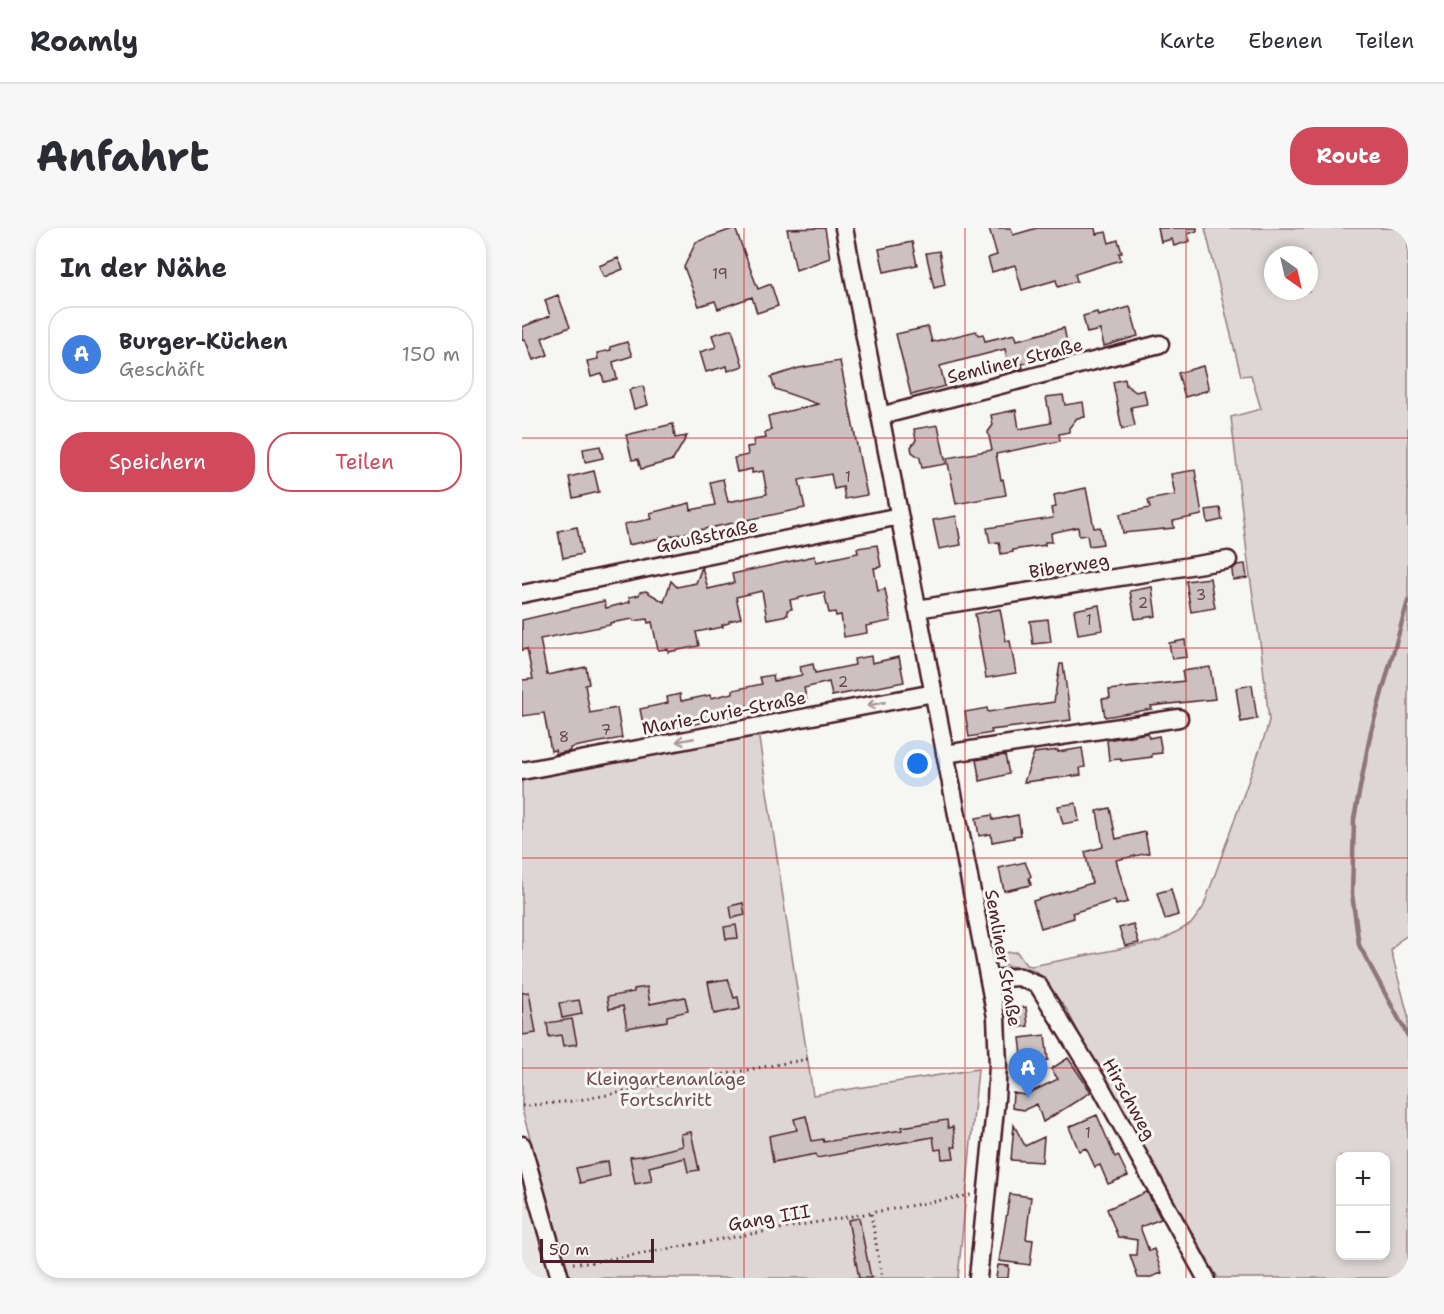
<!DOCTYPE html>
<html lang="de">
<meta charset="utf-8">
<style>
:root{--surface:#fff;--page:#f7f7f7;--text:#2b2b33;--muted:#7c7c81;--line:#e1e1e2;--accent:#d1495b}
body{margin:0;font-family:"Shantell Sans",sans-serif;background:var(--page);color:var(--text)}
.controls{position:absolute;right:18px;bottom:18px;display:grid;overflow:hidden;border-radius:12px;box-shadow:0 3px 9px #0003}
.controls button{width:54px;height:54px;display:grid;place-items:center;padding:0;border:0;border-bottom:2px solid var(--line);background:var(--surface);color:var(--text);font:30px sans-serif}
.compass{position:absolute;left:742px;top:18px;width:54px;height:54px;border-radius:50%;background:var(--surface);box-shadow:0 3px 9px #0003;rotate:146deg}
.scale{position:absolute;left:18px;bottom:15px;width:114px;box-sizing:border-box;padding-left:6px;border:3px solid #4a1f2b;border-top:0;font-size:16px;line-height:21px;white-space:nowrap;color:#4a1f2b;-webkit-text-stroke:4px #f6f6f2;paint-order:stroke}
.you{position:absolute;left:396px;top:536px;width:21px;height:21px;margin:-15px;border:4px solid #fff;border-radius:50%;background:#1a73e8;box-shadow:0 0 0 9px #1a73e833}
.badge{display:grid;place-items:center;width:39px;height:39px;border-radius:50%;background:var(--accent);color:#fff;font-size:20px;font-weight:700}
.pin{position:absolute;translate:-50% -50px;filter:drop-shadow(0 2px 3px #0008)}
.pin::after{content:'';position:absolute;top:32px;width:21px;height:18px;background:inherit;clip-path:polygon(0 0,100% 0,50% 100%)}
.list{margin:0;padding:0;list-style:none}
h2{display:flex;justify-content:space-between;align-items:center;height:78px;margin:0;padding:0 24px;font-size:26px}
h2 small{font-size:20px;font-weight:400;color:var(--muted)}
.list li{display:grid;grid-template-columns:39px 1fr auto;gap:18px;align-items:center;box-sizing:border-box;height:96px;margin:0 12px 12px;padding:0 12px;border:2px solid var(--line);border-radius:24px}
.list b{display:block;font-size:22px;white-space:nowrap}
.list p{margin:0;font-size:20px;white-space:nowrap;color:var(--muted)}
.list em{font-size:20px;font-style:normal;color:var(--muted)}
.actions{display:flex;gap:12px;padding:18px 24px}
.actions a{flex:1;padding:14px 0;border:2px solid var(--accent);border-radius:24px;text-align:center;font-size:21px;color:var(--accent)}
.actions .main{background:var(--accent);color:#fff}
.map{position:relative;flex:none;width:886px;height:1050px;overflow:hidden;border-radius:24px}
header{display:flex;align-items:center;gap:36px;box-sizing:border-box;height:84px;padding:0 30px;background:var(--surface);border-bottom:2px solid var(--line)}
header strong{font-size:28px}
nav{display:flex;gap:33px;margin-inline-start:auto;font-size:21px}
.intro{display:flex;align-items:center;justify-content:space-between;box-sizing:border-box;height:144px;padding:0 36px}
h1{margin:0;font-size:42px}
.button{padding:15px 27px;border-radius:24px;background:var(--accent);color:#fff;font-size:21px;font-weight:700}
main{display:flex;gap:36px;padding:0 36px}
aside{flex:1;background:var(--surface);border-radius:24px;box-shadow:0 3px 9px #0003}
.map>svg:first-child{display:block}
.built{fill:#e9e6e3}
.green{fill:#ddd6d5;stroke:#947a80;stroke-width:1.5;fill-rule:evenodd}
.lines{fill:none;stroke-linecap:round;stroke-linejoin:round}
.stream{stroke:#8e747a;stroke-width:4.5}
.building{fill:#ccc1c0;stroke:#4a1f2b;stroke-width:1.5}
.minor-casing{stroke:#4a1f2b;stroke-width:21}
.path{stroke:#4a1f2b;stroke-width:3;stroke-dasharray:1.5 4.5;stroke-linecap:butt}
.minor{stroke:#f6f6f2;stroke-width:16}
.oneway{stroke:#a99598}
.grid{fill:none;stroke:#d62828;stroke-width:1.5;stroke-opacity:0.55}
.labels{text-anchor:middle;stroke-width:6;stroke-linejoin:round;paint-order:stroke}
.number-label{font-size:15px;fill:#6a4850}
.street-label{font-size:18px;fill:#4a1f2b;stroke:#f6f6f2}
.park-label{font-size:18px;fill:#6f4d56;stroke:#f6f6f2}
</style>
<header>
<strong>Roamly</strong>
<nav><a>Karte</a><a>Ebenen</a><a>Teilen</a></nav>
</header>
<div class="intro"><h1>Anfahrt</h1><a class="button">Route</a></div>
<main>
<aside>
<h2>In der Nähe<small></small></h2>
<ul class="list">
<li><span class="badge" style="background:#3f7fe0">A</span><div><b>Burger-Küchen</b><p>Geschäft</p></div><em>150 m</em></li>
</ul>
<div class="actions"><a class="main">Speichern</a><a>Teilen</a></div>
</aside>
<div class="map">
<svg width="886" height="1050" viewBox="0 0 886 1050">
<rect width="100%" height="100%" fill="#f6f6f2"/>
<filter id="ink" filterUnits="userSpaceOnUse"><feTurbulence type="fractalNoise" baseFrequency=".0167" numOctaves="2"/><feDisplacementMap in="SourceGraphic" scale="12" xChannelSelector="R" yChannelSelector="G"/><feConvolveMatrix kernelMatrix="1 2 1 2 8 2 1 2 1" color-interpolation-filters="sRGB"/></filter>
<g filter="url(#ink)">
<path class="built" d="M0 941 31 1050H0Z"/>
<path class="green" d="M683 0H886V707L877 713 869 723 886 787V1050H696L644 961 633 937 580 850 545 782 515 744 500 739 485 738 480 735 477 725 495 724 504 737 510 738 638 713 669 696 681 680 744 504 747 492 739 421 727 342 709 189 739 181 729 147 719 148ZM751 27H787V63H751ZM818 928H864V1028H818Z
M236 504 291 867 456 841 436 1050H48L0 882V551Z"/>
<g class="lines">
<path class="stream" d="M886 373 849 503 832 591 830 666 837 717 886 808"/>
</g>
<path class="building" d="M213 0 236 61 249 56 256 78 235 85 230 69 196 81 193 73 177 78 162 39 174 14Z
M303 0 308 30 274 42 265 1Z
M467 0H489L491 7 515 0H573L574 6 584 4 587 15 596 12 600 25H597L599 32 553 46 555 53 536 59 534 52 500 62 493 37 470 44 466 30 475 27Z
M636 0H675V3L666 6 668 13 652 18 650 11 639 14Z
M390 14 395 37 362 44 357 21Z
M417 23 423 57 412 60 404 25Z
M96 30 101 41 82 49 77 38Z
M36 67 48 99 20 110 26 127 11 132 3 111 0 112V99L28 88 23 72Z
M608 79 616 108 582 118 578 102 565 105 561 88 575 84 576 88Z
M406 99 410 114 454 103 456 107 461 106 463 113 493 106 495 112 542 100 547 124 538 127 535 132 527 134 523 130 500 136 501 140 488 144 483 121 418 138 423 158 389 167 374 106Z
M210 101 221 138 206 143 205 138 184 144 178 124 194 119 190 107Z
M105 114 110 128 91 134 95 151 82 154 80 146 69 149 65 133 76 131 75 125 89 122 88 119Z
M318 133 345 267 323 271 321 259 312 261 309 246 277 252 283 280 106 317 102 296 130 291 128 285 168 275 169 282 193 277 188 254 201 251 206 274 245 266 241 243 230 245V241L215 244 212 230 226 227 225 219 232 218 231 212 244 210 243 204 249 202 246 188 296 176 253 161 249 149 277 140Z
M681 138 687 162 663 169 656 145Z
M603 151 604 157 614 164 622 162 625 176 609 179 613 198 600 201 591 154Z
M121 158 126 177 112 181 107 162Z
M541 167 543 177 561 174 563 189 555 190 547 200V204L537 206 538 213 474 226 479 252 481 251 484 267 434 276 425 230 470 222 466 204 471 197 469 187 494 182 497 201 529 195 524 169Z
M151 196 153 210 165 208 151 232 119 241 116 231 110 232 104 207Z
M416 197 424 236 400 240 398 230 390 224 389 219 394 212 392 201Z
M78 218 81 230 63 234 61 221Z
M673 242 680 287 651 293 652 300 601 305 598 286 628 280 626 272 653 267 649 246Z
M72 243 77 264 51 270 47 249Z
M564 260 572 300 578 299 581 316 567 318 565 307 557 308 556 299 529 305 530 314H523V317L491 322V324L479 326 477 314 468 315 465 300 531 290 529 280 534 279 532 267Z
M698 280 700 292 686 295 684 282Z
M434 288 439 317 417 321 411 292Z
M55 299 60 326 41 330 36 303Z
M355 317 359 339 352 340 356 363 363 361 369 393 344 398 345 405 322 409 319 387 314 388 313 384 307 385 302 364 268 372 270 381 265 382 266 387 245 391 240 363 214 369 219 390 207 393V395L200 397 201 399 174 404 177 418 146 424V421L136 422 130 394 126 395 125 391 112 393 111 391 88 395V397L18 411 25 447 64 439 67 456 63 457 68 485 95 480 100 510 57 518 48 520V523L34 526 33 522 29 523 22 485 0 488V452L11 451 5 421 0 422V392L82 373 84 380 108 374 107 369 117 367 118 364 124 363 142 374 149 353 155 359 174 355 180 339 186 361 212 355 210 346 293 328 294 334 336 325 335 320Z
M723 336 725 350 711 352 710 342 715 337Z
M688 350 693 380 669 384 664 353Z
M630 359 634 388 613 391 608 363Z
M577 377 581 402 556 406 552 382Z
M478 381 484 413H488L494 445 464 450 453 386Z
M526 391 529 414 511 416 508 393Z
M663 412 665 429 650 431 647 415Z
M349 428 350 435 377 429 382 454 310 468 307 454 282 460 285 473 123 506 118 481 146 475 145 469 158 466 159 473 188 467 189 470 211 465V462L240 456 238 449 251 447 252 453 280 447 278 439 291 436 293 445 333 437 332 431Z
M538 436H541L549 492 469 502 470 505 447 509 443 484 465 480 466 484 532 474Z
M688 439 693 471 629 478 630 481 583 489 580 471 588 470 587 462 662 453 660 443Z
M730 457 735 491 719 494 714 460Z
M626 505 627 510 637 508 640 525 630 526V529L599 533V531L587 532 585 512Z
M560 520 563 539 558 540 559 547 502 554 512 525 536 522V524Z
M483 527 487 546 458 553 454 532Z
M554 575 557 593 541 596 536 578Z
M588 580 594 611 623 604 627 625 594 632 606 674 594 677 593 672 550 685 552 690 519 700 511 673 570 655 563 624 581 619 575 583Z
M470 587 471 592 496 587 499 607 491 608 492 610 470 614 469 606 457 608 454 590Z
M503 634 509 648 507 650 509 657 482 663 477 640Z
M649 661 656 687 643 691 635 665Z
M221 675 223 687 210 690 208 678Z
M611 696 617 715 603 718 597 700Z
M214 697 216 710 204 711 202 699Z
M206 751 212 770 216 769 218 781 192 786 186 754Z
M125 759 128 776 163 769 166 783 145 788V793L105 800 101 778 87 781 85 769 112 764V761Z
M7 764 14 805 1 807 0 765Z
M57 772 60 786 40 790 37 775Z
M504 779 506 798 492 800 489 781Z
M50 791 55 816 41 818 39 807 27 809 25 795Z
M523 807 526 832 501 836 498 810Z
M546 830 569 864 521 894 515 876 502 882 490 880 491 865 503 867 536 851 529 841Z
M575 887 593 929 596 927 606 948 586 956 578 937 573 939 564 920 557 923 547 899Z
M284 888 290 913 301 911 302 914 380 902V899L425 892 426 900 431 899 434 919H430L432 930 420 931 419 921 413 922 411 909 295 930 294 926 251 934 247 908 275 902 272 891Z
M492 897 503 918 522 909 520 934 489 932Z
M169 904 177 942 166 944 163 930 127 939 130 953 113 956 108 929 120 928 161 918 159 906Z
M86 933 88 948 58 955 54 940Z
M625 964 639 991 618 999 627 1023 632 1021 640 1045 626 1050H616L608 1027H614L615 1012 596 1009 585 981Z
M488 966 509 969 504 1011 511 1012 508 1037 477 1033Z
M337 990 349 1050H337L326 992Z
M476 1037 487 1038 486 1050H474Z"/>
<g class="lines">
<g class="minor-casing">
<path id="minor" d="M322 0 474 789 476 837 474 871 456 1050
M358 188 638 116
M0 366 368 290H378
M395 381 706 332
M423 526 657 490
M0 543 412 465
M467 751 497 749 516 757 577 856 684 1050
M0 917 38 1050"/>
</g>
<path class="path" d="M0 878 51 873 286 831
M349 986 360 1050
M51 1035H65L449 967"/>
<use href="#minor" class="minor"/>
</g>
<defs><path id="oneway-shaft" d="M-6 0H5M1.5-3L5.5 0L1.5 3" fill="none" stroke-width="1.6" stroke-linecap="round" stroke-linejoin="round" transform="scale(1.5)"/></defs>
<g class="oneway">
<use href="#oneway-shaft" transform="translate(354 476) rotate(169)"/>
<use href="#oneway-shaft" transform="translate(163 512) rotate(169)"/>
</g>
</g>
<path class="grid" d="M222 0V1050M443 0V1050M664 0V1050M0 210H886M0 420H886M0 630H886M0 840H886"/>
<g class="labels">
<g class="number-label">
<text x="198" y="51">19</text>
<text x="326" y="254">1</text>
<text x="679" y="372">3</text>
<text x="621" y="380">2</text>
<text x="567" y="397">1</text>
<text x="321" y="459">2</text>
<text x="84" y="507">7</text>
<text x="42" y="514">8</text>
<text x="566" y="910">1</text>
</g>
<g class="street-label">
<text transform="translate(493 133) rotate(-14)" y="6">Semliner Straße</text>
<text transform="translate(185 308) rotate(-12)" y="6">Gaußstraße</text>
<text transform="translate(547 338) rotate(-9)" y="6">Biberweg</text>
<text transform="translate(202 485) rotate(-11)" y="6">Marie-Curie-Straße</text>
<text transform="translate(481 730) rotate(80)" y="6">Semliner Straße</text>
<text transform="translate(607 871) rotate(61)" y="6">Hirschweg</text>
<text transform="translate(247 990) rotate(-10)" y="6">Gang III</text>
</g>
<g class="park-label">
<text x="144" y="857">Kleingartenanlage<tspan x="144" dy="21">Fortschritt</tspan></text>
</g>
</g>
</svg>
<div class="controls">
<button>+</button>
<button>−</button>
</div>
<svg class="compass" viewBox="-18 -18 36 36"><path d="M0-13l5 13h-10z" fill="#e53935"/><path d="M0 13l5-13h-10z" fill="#7c7c81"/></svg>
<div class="scale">50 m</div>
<div class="you"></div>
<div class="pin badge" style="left:506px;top:870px;background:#3f7fe0">A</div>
</div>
</main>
